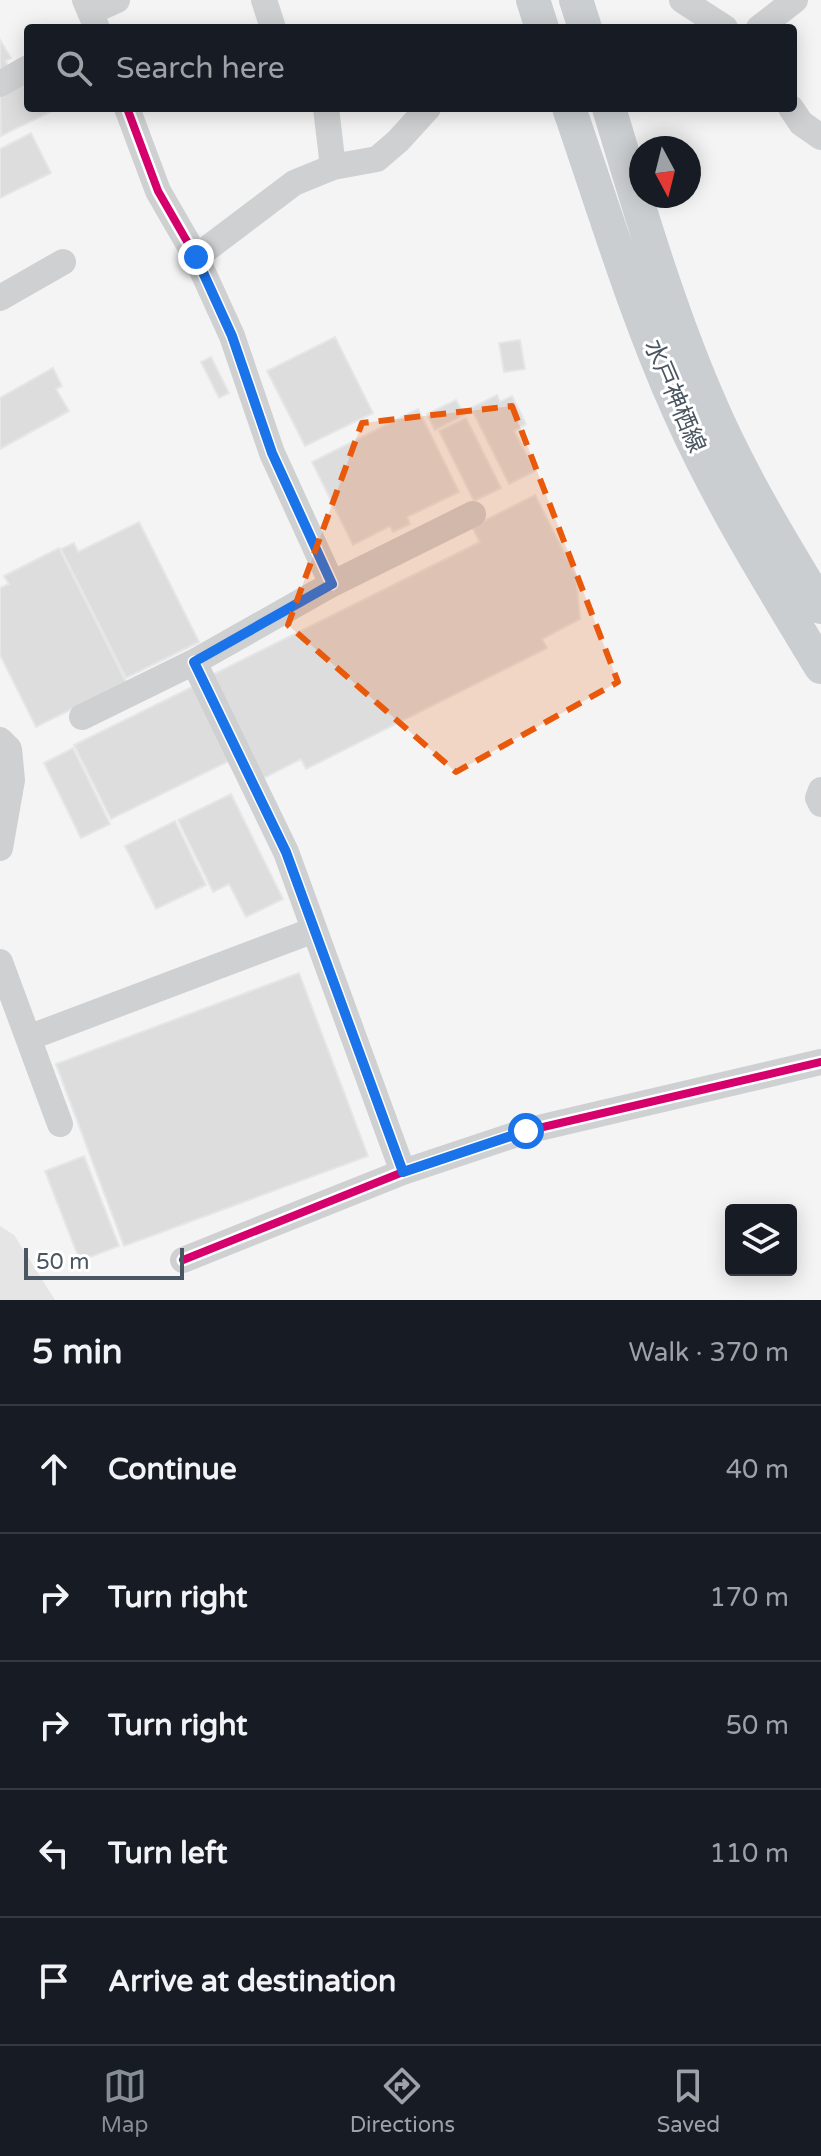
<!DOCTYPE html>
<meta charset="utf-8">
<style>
:root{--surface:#171b24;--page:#242831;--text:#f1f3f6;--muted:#9ea1a6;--line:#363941;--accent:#868d94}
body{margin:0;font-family:"Varela Round","Noto Sans JP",sans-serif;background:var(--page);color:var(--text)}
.controls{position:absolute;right:24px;bottom:24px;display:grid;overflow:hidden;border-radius:8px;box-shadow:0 4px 20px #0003}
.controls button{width:72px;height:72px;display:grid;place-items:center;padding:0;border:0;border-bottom:2px solid var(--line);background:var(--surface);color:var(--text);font:40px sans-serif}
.compass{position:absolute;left:629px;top:136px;width:72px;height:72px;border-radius:50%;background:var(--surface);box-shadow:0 4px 20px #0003;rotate:173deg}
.scale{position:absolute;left:24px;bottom:20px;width:160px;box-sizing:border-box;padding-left:8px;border:4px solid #4a5661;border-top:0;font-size:22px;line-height:28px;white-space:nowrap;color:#4a5661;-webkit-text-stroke:6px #fff;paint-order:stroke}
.stop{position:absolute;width:24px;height:24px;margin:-18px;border:6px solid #1a73e8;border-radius:50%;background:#fff}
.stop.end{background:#1a73e8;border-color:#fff;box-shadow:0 2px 8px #0008}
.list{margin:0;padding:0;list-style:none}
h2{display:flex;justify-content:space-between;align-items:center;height:104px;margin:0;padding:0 32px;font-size:34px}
h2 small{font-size:26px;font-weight:400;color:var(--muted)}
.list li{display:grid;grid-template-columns:52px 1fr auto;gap:24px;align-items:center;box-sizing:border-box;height:128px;padding:0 32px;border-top:2px solid var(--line)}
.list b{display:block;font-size:30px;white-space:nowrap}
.list em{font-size:26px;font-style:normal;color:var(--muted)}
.icon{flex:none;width:44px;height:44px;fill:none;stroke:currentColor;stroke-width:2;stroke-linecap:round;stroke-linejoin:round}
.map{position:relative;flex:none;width:821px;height:1300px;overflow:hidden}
.search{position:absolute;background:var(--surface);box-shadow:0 4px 20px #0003;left:24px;right:24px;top:24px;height:88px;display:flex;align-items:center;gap:20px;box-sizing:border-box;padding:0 28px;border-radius:8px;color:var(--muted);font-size:30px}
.sheet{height:744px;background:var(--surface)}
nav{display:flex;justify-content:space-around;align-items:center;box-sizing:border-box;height:112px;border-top:2px solid var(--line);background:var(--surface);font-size:22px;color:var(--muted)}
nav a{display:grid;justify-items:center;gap:4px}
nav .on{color:var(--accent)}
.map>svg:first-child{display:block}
.education{fill:#e6e5e6}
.building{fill:#ddddde;stroke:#e5e6e7;stroke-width:2}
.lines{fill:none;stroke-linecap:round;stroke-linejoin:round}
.minor{stroke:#ced0d2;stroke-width:26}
.major{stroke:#caced1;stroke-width:34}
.cycleway-casing{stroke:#fff;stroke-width:13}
.cycleway{stroke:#d6006c;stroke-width:8}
.route{stroke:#1a73e8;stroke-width:10}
.marked{fill:#e8590c;fill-opacity:0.2;stroke:#e8590c;stroke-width:6;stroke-dasharray:16 10;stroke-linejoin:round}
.labels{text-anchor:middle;stroke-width:6;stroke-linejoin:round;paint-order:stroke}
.street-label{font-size:24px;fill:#4a5661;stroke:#fff}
</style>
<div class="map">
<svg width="821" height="1300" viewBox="0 0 821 1300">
<rect width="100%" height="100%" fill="#f4f4f4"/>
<path class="education" d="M0 1226 14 1235 55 1300H0Z"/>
<path class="building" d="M0 40 11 58 6 61 8 67 0 71Z
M28 79V108H58L1 136 0 92Z
M31 133 51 173 0 198V149Z
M335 337 373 413 305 446 267 371Z
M520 340 525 369 504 372 499 343Z
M211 357 229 393 219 398 201 362Z
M53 368 62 386 56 389 69 411 0 449V398Z
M497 395 500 402 512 396 526 424 514 431 535 471 509 484 471 408Z
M456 400 464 415 435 430 427 414Z
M418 409 459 492 407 517 410 524 393 532 390 526 353 545 312 462Z
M466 418 501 488 474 501 439 431Z
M535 495 576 576 580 619 542 639 547 648 306 769 301 759 262 779 210 676 480 542 472 527Z
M139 522 199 642 126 678 61 549 74 543 78 552Z
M59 548 126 682 36 727 0 655V588L9 584 4 576Z
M196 685 233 759 111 819 74 745Z
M73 748 110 824 81 838 44 763Z
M231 794 283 899 246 917 229 884 213 892 178 820Z
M175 821 206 885 156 909 125 846Z
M299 973 368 1156 124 1246 56 1064Z
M84 1156 119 1246 80 1261 45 1171Z"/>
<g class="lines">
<path class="minor" d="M85 0 97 28
M264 0 273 28
M682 0 725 28
M90 12 117 0
M759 28 795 0
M0 84 28 68
M127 108 158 191 196 257 232 336 272 453 332 584
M791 108 801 123 821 137
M333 167 377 159 398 141 428 108
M196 257 294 183 333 167 326 108
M0 298 63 262
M194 662 286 852 403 1172
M82 717 194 662 332 584 473 514
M0 740 9 749 12 780 0 848
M821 790 818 798 821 804
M0 962 60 1124
M28 1038 314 930
M183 1260 403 1172 526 1131 821 1062"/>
<path class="major" d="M533 0 542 28
M576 0 585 28
M569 108C604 209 635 313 679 411 719 501 770 583 821 667
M609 108C638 204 666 300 705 392 736 467 779 538 821 607"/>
<g class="cycleway-casing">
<path id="cycleway" d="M127 108 158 191 196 257 232 336 272 453 332 584
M194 662 286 852 403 1172
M183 1260 403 1172 526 1131 821 1062"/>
</g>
<use href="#cycleway" class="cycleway"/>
</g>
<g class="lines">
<path class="route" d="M196 257 232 336 272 453 332 584 194 662 286 852 403 1172 526 1131"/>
</g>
<path class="marked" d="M512 406 618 682 456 772 288 625 362 423Z"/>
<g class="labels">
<g class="street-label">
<text transform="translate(675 396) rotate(67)" y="8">水戸神栖線</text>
</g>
</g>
</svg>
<div class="controls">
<button><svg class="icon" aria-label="layers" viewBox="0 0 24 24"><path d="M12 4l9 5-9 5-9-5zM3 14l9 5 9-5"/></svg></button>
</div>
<svg class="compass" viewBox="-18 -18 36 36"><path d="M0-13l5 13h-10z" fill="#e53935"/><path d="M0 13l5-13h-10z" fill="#9ea1a6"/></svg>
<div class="scale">50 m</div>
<div class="stop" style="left:526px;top:1131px"></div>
<div class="stop end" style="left:196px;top:257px"></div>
<div class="search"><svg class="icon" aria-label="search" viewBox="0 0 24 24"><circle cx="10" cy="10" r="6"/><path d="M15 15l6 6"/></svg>Search here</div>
</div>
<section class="sheet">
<h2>5 min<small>Walk · 370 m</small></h2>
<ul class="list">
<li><svg class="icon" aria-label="ahead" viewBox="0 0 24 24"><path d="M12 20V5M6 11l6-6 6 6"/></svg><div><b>Continue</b></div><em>40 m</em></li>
<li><svg class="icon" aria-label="right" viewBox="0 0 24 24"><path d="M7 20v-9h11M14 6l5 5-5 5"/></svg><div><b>Turn right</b></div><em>170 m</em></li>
<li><svg class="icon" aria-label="right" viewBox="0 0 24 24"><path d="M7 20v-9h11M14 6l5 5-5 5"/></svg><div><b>Turn right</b></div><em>50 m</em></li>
<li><svg class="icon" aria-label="left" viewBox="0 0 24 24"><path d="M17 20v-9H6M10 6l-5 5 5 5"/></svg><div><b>Turn left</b></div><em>110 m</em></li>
<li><svg class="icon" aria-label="arrive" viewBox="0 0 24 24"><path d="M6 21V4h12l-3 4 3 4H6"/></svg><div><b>Arrive at destination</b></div></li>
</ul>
</section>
<nav>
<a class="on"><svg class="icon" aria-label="map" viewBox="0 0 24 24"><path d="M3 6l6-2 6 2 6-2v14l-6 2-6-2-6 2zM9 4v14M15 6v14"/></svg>Map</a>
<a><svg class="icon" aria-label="directions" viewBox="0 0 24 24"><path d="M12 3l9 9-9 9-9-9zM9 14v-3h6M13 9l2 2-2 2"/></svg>Directions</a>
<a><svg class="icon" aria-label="saved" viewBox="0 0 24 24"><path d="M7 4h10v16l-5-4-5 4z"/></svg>Saved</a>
</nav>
